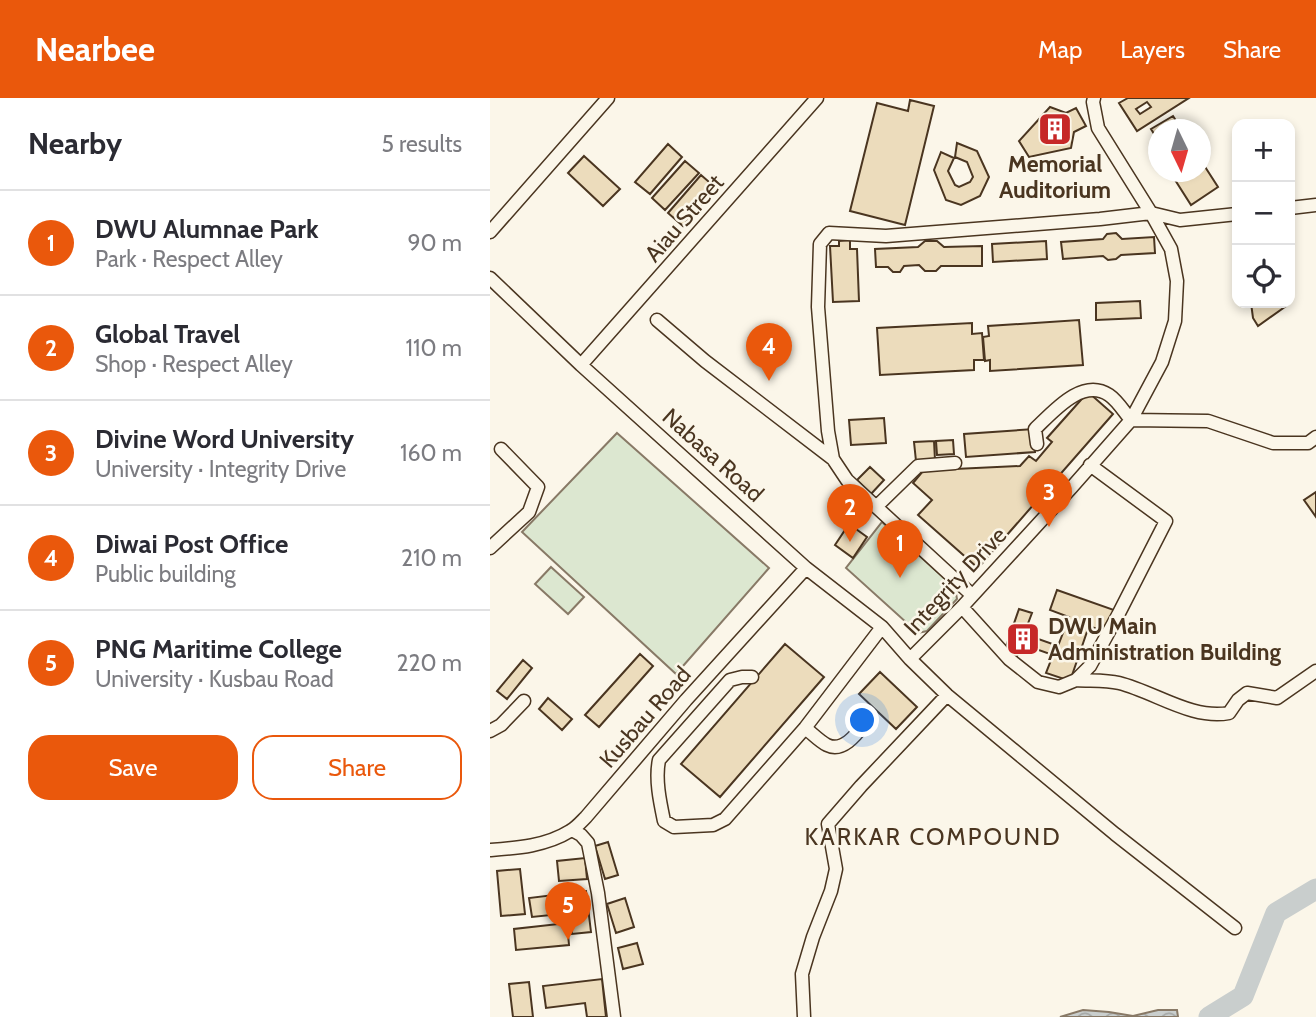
<!DOCTYPE html>
<meta charset="utf-8">
<style>
:root{--surface:#fff;--page:#f2f2f3;--text:#2b2b33;--muted:#7c7c81;--line:#e1e1e2;--accent:#ea580c}
body{margin:0;font-family:Cabin,sans-serif;background:var(--page);color:var(--text)}
.controls{position:absolute;right:21px;top:21px;display:grid;overflow:hidden;border-radius:14px;box-shadow:0 4px 10px #0003}
.controls button{width:63px;height:63px;display:grid;place-items:center;padding:0;border:0;border-bottom:2px solid var(--line);background:var(--surface);color:var(--text);font:35px sans-serif}
.compass{position:absolute;left:658px;top:21px;width:63px;height:63px;border-radius:50%;background:var(--surface);box-shadow:0 4px 10px #0003;rotate:175deg}
.you{position:absolute;left:373px;top:623px;width:24px;height:24px;margin:-18px;border:5px solid #fff;border-radius:50%;background:#1a73e8;box-shadow:0 0 0 10px #1a73e833}
.badge{display:grid;place-items:center;width:46px;height:46px;border-radius:50%;background:var(--accent);color:#fff;font-size:23px;font-weight:700}
.pin{position:absolute;translate:-50% -58px;filter:drop-shadow(0 2px 4px #0008)}
.pin::after{content:'';position:absolute;top:37px;width:24px;height:21px;background:inherit;clip-path:polygon(0 0,100% 0,50% 100%)}
.list{margin:0;padding:0;list-style:none}
h2{display:flex;justify-content:space-between;align-items:center;height:91px;margin:0;padding:0 28px;font-size:30px}
h2 small{font-size:23px;font-weight:400;color:var(--muted)}
.list li{display:grid;grid-template-columns:46px 1fr auto;gap:21px;align-items:center;box-sizing:border-box;height:105px;padding:0 28px;border-top:2px solid var(--line)}
.list b{display:block;font-size:26px;white-space:nowrap}
.list p{margin:0;font-size:23px;white-space:nowrap;color:var(--muted)}
.list em{font-size:23px;font-style:normal;color:var(--muted)}
.actions{display:flex;gap:14px;padding:21px 28px}
.actions a{flex:1;padding:16px 0;border:2px solid var(--accent);border-radius:21px;text-align:center;font-size:24px;color:var(--accent)}
.actions .main{background:var(--accent);color:#fff}
.icon{flex:none;width:38px;height:38px;fill:none;stroke:currentColor;stroke-width:2;stroke-linecap:round;stroke-linejoin:round}
.map{position:relative;flex:none;width:826px;height:919px;overflow:hidden}
header{display:flex;align-items:center;gap:42px;box-sizing:border-box;height:98px;padding:0 35px;background:var(--accent);color:#fff}
header strong{font-size:33px}
nav{display:flex;gap:38px;margin-inline-start:auto;font-size:24px}
main{display:flex}
aside{flex:1;background:var(--surface)}
.map>svg:first-child{display:block}
.green{fill:#dce7d0;stroke:#887966;stroke-width:2}
.water{fill:url(#water-waves);stroke:#887966;stroke-width:2}
.lines{fill:none;stroke-linecap:round;stroke-linejoin:round}
.river{stroke:#c9cecd;stroke-width:21}
.building{fill:#ecdcbc;stroke:#4a3520;stroke-width:2;fill-rule:evenodd}
.minor-casing{stroke:#4a3520;stroke-width:15}
.minor{stroke:#fbf6e9;stroke-width:12}
.labels{text-anchor:middle;stroke-width:5;stroke-linejoin:round;paint-order:stroke}
.poi-label{font-size:23px;font-weight:bold;fill:#4a3520;stroke:#fbf6e9}
.street-label{font-size:23px;fill:#4a3520;stroke:#fbf6e9}
.neighbourhood-label{font-size:24px;letter-spacing:2px;fill:#4a3520;stroke:#fbf6e9}
</style>
<header>
<strong>Nearbee</strong>
<nav><a>Map</a><a>Layers</a><a>Share</a></nav>
</header>
<main>
<aside>
<h2>Nearby<small>5 results</small></h2>
<ul class="list">
<li><span class="badge">1</span><div><b>DWU Alumnae Park</b><p>Park · Respect Alley</p></div><em>90 m</em></li>
<li><span class="badge">2</span><div><b>Global Travel</b><p>Shop · Respect Alley</p></div><em>110 m</em></li>
<li><span class="badge">3</span><div><b>Divine Word University</b><p>University · Integrity Drive</p></div><em>160 m</em></li>
<li><span class="badge">4</span><div><b>Diwai Post Office</b><p>Public building</p></div><em>210 m</em></li>
<li><span class="badge">5</span><div><b>PNG Maritime College</b><p>University · Kusbau Road</p></div><em>220 m</em></li>
</ul>
<div class="actions"><a class="main">Save</a><a>Share</a></div>
</aside>
<div class="map">
<svg width="826" height="919" viewBox="0 0 826 919">
<defs>
<pattern id="water-waves" width="16" height="10" patternUnits="userSpaceOnUse" patternTransform="scale(1.75)"><rect width="16" height="10" fill="#c9cecd"/><path d="M0 5q4-4 8 0t8 0" fill="none" stroke="#a5a8a6"/></pattern>
</defs>
<rect width="100%" height="100%" fill="#fbf6e9"/>
<path class="green" d="M127 335 279 470 186 576 32 434Z
M392 424 465 490 467 501 437 533 428 535 356 470Z
M61 469 94 499 78 516 45 486Z"/>
<path class="water" d="M593 912 619 914 643 918 668 912H687L688 919H570Z"/>
<g class="lines">
<path class="river" d="M719 919 753 898 786 815 826 791"/>
</g>
<path class="building" d="M638 0H699L647 33 629 5ZM657 4 661 9 650 16 646 11Z
M420 2 444 8 415 127 360 113 387 5 418 13Z
M560 9 576 15 586 10 596 28 584 34 581 50 539 59 529 43Z
M683 18 692 32H668V42L661 31Z
M467 45 487 53 499 79 490 98 471 107 456 102 444 72 451 54 464 60 458 73 465 87 469 89 480 84 483 79 477 64 465 59Z
M178 46 192 59 160 96 145 84Z
M94 58 130 91 113 108 78 75Z
M710 61 728 89 701 107 680 74H710Z
M195 63 209 75 175 112 162 100Z
M211 77 226 90 193 128 178 115Z
M626 135 632 141 664 139 665 155 631 157 626 161 618 162 613 158 573 161 571 144 613 141 617 136Z
M360 142V151H367L369 203 343 204 340 148H349V143Z
M435 143H447L454 149 492 148V168H451L446 173H435L429 167 414 168 410 174H403L398 169H386L385 151 428 149Z
M556 143 557 161 503 164 502 146Z
M650 203 651 220 606 222V205Z
M761 205H799V206L768 228 763 220Z
M589 222 593 267 500 273V262L495 263 493 239 499 238 498 228Z
M482 225V236L492 235 494 262H484V272L390 277 387 230Z
M598 294 623 316 488 470 428 417 442 402 423 385 438 367 444 372 530 368 539 358 546 363 562 344 557 340Z
M394 320 396 345 361 347 359 322Z
M544 331 545 354 476 359 474 336Z
M463 342 464 356 447 357 446 343Z
M444 343 445 362 426 363 424 344Z
M380 369 394 382 381 396 367 382Z
M826 394V419L814 402Z
M359 426 377 439 363 460 345 447Z
M567 492 624 512 616 534 599 528 580 583 556 575 563 557 532 546 527 558 514 554 529 511 542 515 534 536 568 548 579 519 560 512Z
M295 546 334 579 230 699 191 666Z
M150 556 163 568 109 629 95 617Z
M33 562 42 570 17 601 7 593Z
M390 574 427 609 406 631 369 596Z
M58 600 82 621 72 632 49 611Z
M118 744 128 777 115 781 105 748Z
M95 760 97 781 69 783 67 763Z
M30 771 35 816 11 818 7 773Z
M96 793 101 834 82 836 80 815 42 819 39 800Z
M135 800 144 829 126 835 117 806Z
M77 825 79 847 26 852 24 831Z
M147 845 153 866 133 871 128 850Z
M112 881 116 919H97L95 905 56 910 53 888Z
M39 884 43 919H23L19 886Z"/>
<g class="lines">
<g class="minor-casing">
<path id="minor" d="M800 110 826 107
M0 134 118 0
M0 180 91 267 316 470 392 529 420 561 457 597 625 736 745 830
M167 222 215 263 343 361 357 382 482 497
M91 267 327 0
M547 346 545 331C563 314 592 279 619 297 628 303 634 314 641 322L718 323 783 345H818L826 339
M343 361 338 333 328 209 330 146 339 135 396 138 610 121 661 115 690 122 747 116
M387 408 428 368 465 365
M0 450 39 414 48 389 11 351
M472 509 519 561 548 584 569 589 586 582 600 568 628 517 676 423 600 367
M420 561 472 509 582 389 641 322 672 264 685 223 687 183 681 151 661 115 608 30 603 4 604 0
M262 579H252L240 582 169 662C165 681 170 704 174 723L184 729 223 727 235 721 315 630 392 529
M586 582C600 583 616 582 629 585 665 594 702 622 739 615L748 602 757 595 787 600 826 573
M315 630C322 635 329 643 337 647 355 656 370 631 380 619
M0 633 11 627 34 603
M82 732 91 737 98 745 108 795 124 919
M0 752C27 750 56 748 80 733 86 730 91 724 96 719L196 602 316 470
M314 919 312 876 323 839 341 793 346 771 338 726 371 688 457 597"/>
</g>
<use href="#minor" class="minor"/>
</g>
<defs>
<g id="building-square" transform="scale(1.75)"><rect x="-9" y="-9" width="18" height="18" rx="4" fill="#c62828" stroke="#fbf6e9"/><path d="M-4-6H4V6H1V3H-1V6H-4ZM-2.5-4.3h1.7v1.8h-1.7ZM.8-4.3h1.7v1.8H.8ZM-2.5-1h1.7V.8h-1.7ZM.8-1h1.7V.8H.8Z" fill="#fff"/></g>
</defs>
<g fill-rule="evenodd">
<use href="#building-square" x="565" y="31"/>
<use href="#building-square" x="533" y="541"/>
</g>
<g class="labels">
<g class="poi-label">
<text x="565" y="74">Memorial<tspan x="565" dy="26">Auditorium</tspan></text>
<text x="558" y="536" text-anchor="start">DWU Main<tspan x="558" dy="26">Administration Building</tspan></text>
</g>
<g class="street-label">
<text transform="translate(194 120) rotate(-49)" y="8">Aiau Street</text>
<text transform="translate(223 357) rotate(42)" y="8">Nabasa Road</text>
<text transform="translate(465 483) rotate(-47)" y="8">Integrity Drive</text>
<text transform="translate(155 619) rotate(-49)" y="8">Kusbau Road</text>
</g>
<g class="neighbourhood-label">
<text x="443" y="747">KARKAR COMPOUND</text>
</g>
</g>
</svg>
<div class="controls">
<button>+</button>
<button>−</button>
<button><svg class="icon" aria-label="locate" viewBox="0 0 24 24"><circle cx="12" cy="12" r="6"/><path d="M12 2v4M12 18v4M2 12h4M18 12h4"/></svg></button>
</div>
<svg class="compass" viewBox="-18 -18 36 36"><path d="M0-13l5 13h-10z" fill="#e53935"/><path d="M0 13l5-13h-10z" fill="#7c7c81"/></svg>
<div class="you"></div>
<div class="pin badge" style="left:410px;top:480px">1</div>
<div class="pin badge" style="left:360px;top:444px">2</div>
<div class="pin badge" style="left:559px;top:429px">3</div>
<div class="pin badge" style="left:279px;top:283px">4</div>
<div class="pin badge" style="left:78px;top:842px">5</div>
</div>
</main>
